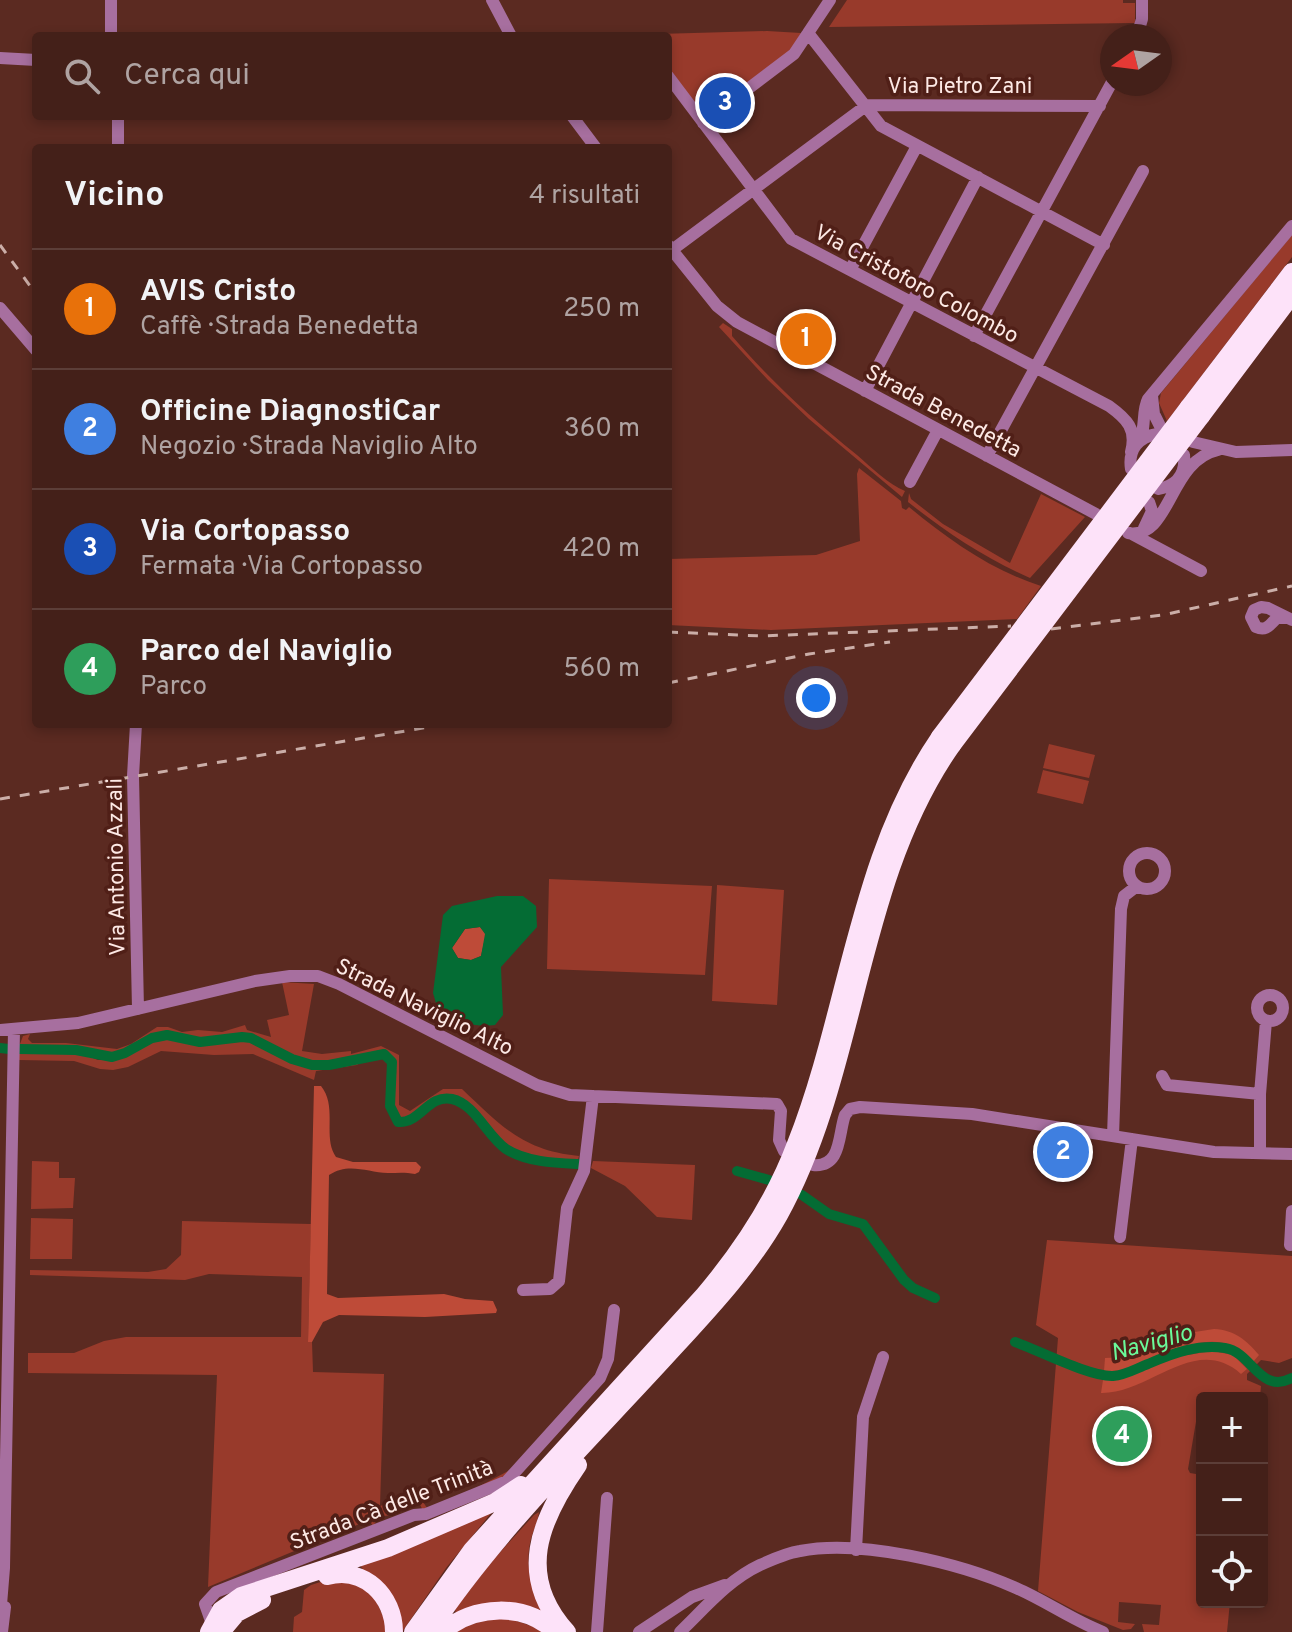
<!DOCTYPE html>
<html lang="it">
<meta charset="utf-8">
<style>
:root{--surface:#442019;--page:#4e2d26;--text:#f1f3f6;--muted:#afa3a2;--line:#5c3e38;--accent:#8bbbb9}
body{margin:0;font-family:Overpass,sans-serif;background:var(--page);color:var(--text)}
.controls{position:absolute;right:24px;bottom:24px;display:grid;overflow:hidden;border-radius:8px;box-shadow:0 4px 12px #0003}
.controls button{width:72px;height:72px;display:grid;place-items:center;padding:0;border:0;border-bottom:2px solid var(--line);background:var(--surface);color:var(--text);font:40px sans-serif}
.compass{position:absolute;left:1100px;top:24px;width:72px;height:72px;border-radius:50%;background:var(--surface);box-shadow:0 4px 12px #0003;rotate:256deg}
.you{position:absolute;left:816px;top:698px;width:28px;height:28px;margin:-20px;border:6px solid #fff;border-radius:50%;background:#1a73e8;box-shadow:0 0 0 12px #1a73e833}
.badge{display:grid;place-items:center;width:52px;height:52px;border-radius:50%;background:var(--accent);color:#fff;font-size:26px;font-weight:700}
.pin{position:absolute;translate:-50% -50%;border:4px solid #fff;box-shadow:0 2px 8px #0006}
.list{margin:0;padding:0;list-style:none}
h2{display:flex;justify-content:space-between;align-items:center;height:104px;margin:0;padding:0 32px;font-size:34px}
h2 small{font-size:26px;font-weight:400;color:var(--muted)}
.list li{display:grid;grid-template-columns:52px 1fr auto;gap:24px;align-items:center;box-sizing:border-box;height:120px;padding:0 32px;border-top:2px solid var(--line)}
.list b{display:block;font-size:30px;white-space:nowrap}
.list p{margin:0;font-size:26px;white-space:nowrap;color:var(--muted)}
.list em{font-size:26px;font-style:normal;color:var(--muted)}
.icon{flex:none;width:44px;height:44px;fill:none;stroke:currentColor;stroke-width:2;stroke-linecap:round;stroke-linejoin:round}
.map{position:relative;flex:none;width:1292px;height:1632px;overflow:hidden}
.search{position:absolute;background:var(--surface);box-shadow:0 4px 12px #0003;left:32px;top:32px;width:640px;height:88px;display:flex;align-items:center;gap:20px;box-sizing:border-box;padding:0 28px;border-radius:8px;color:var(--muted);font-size:30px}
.panel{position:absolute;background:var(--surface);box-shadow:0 4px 12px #0003;left:32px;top:144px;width:640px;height:584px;border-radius:8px}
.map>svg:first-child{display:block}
.green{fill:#983a2b}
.forest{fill:#be4b38}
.water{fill:#046c34;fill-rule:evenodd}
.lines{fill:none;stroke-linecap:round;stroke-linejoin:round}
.canal{stroke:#046c34;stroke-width:10}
.minor{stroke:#a76f9f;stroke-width:12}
.highway{stroke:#fde2f9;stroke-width:18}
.rail{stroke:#cbaea8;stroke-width:3;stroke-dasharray:10 10;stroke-linecap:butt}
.highway-bridge{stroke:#fde2f9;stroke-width:18}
.labels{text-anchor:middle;stroke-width:7;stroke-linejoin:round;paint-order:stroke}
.street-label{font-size:22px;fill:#fde9e5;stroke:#501f17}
.water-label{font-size:24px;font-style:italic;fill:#6af999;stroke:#501f17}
</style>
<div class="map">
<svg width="1292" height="1632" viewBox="0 0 1292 1632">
<rect width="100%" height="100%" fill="#5b2a21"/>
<path class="green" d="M847 0H1123V3H1135V23L829 27Z
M767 31 801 33 792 51 703 118 668 69V36H658V34Z
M1292 235V257L1167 421 1159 403 1161 393Z
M723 323 732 329V336C770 380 811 418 857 455 872 468 888 484 905 491L902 497 809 419 768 380 719 327Z
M859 468 901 501 902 508 906 510 909 507C949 540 991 570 1041 586L1017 619 771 630 668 625V559L816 555 860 541 857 474Z
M909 493 911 499 943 524 1010 563 1041 494 1085 517 1030 578C985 558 947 533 908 502Z
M1049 744 1095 755 1089 778 1043 768Z
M1043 770 1089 781 1083 804 1037 793Z
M549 879 712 886 705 975 547 969Z
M717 885 784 890 777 1005 712 1001Z
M282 982 314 984 302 1051 322 1054 351 1051V1054L381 1046 399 1055V1105L410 1111 443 1089H462C500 1125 523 1151 579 1156L578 1160C556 1159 531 1160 511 1149 488 1136 474 1093 445 1095 427 1097 418 1115 402 1119 379 1102 413 1064 383 1051L315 1063 289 1054 252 1034 198 1039 169 1031 151 1035 122 1051 108 1054 71 1046 28 1048 20 1044 23 1036 30 1034 28 1039 32 1043H66L117 1049 131 1044 157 1027H168L182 1032 198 1030 222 1032 245 1025 247 1030 271 1037 267 1020 289 1015Z
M164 1038 199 1046 247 1041 294 1063 314 1068 334 1067 363 1059 357 1065 316 1071 314 1080 253 1054 214 1055 161 1051 128 1067 113 1070 100 1069 74 1061 19 1060V1052L83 1054 98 1060H114L151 1041Z
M32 1161 59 1162V1178H75L73 1208 31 1209Z
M593 1161 695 1165 692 1220 657 1217 625 1186 591 1168Z
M31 1218 73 1219 72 1259H30Z
M182 1221 311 1224 308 1342H312L313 1372 384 1374 380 1506 418 1494 427 1508 478 1487 510 1470 512 1473 423 1511 418 1500 395 1510 396 1514 379 1517 373 1526 369 1520 208 1587 217 1375 28 1373V1353H74L104 1341 126 1337H301L302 1277 209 1274 185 1280 30 1275V1270L148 1272 166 1269 181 1255Z
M1047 1240 1292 1256V1358L1279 1363 1261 1360 1247 1374V1380L1261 1386 1260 1398H1200L1188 1469 1190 1473 1202 1475V1602H1230L1227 1632H1144L1142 1624 1159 1625 1161 1605 1119 1602 1118 1622 1135 1624 1131 1629 1123 1630 1078 1612 1038 1591 1058 1338 1036 1325Z
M492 1512 446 1568 402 1632 360 1565Z
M539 1512C538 1522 532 1533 530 1543 525 1569 533 1589 543 1612L456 1614 455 1609 493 1560 534 1515Z
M336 1577 371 1589 390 1632H293L294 1617 302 1612 304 1590 311 1585Z
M499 1615 549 1632H450Z"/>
<path class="forest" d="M480 927 486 934 481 956 471 960 458 958 452 948 465 929Z
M314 1086H321C338 1107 322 1137 336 1157L353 1162H416L421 1167 419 1172 415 1174C405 1172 397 1173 388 1173 367 1172 348 1162 329 1175L327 1294 338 1298 444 1294 465 1299 493 1301 497 1310 496 1313 425 1317 339 1315 323 1322 312 1342H308Z
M1214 1329C1235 1330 1246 1340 1259 1355L1253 1362C1208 1310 1153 1375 1104 1371L1105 1358 1126 1357 1169 1336Z
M1212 1351 1233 1355 1247 1369 1241 1374C1195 1333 1150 1394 1101 1393L1103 1380 1120 1379 1176 1357Z"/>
<path class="water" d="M497 896H523L536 906 537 927 501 967 503 1015 495 1025C473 1028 457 1021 438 1010L433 993 443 915 452 906ZM480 927 485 934 481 956 471 960 458 958 452 948 465 929Z"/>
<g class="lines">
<path class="canal" d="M0 1048 9 1049
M19 1049 76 1050 112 1057 125 1053 152 1038 167 1035 200 1042 242 1037 251 1038 292 1059 312 1065H329L384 1054 392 1062 390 1106 398 1122C420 1124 428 1094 452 1099 475 1104 487 1136 506 1149 526 1162 555 1163 578 1164
M737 1171 769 1180
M802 1195 829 1214 863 1224 904 1280 913 1288 935 1298
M1015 1342C1040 1351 1090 1377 1113 1376 1126 1375 1137 1368 1148 1364 1173 1353 1198 1344 1225 1348 1252 1352 1260 1395 1292 1378"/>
<path class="minor" d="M492 0 511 36
M808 33 881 126 1104 245
M111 36V0
M1137 36 1142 19V0
M0 58 36 60
M668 76 791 239 1109 406C1127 419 1137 429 1131 452
M572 116 596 148
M703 123 794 54 830 0
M118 148V116
M668 245 717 306 737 322 1096 514
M672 250 867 105 1100 106
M850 270 917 146
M0 308 36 350
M974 336 1112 82
M865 391 978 177
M1152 396 1154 414 1161 428
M1138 442C1147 429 1141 413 1148 399L1292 226
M1193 442 1236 452 1292 450
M987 456 1143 171
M1131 469C1128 450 1138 437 1157 434
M910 482 938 430
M1158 489C1177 486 1186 474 1184 455
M1144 528 1152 511 1149 502
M1128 533C1171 540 1168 461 1218 450
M1130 533 1201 571
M1288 618H1277C1270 624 1267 632 1256 627L1251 617 1254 610 1261 607 1268 608 1292 620
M136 724 133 776 138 1009
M1129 871a18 18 0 1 1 36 0a18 18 0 1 1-36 0Z
M1257 1008a13 13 0 1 1 26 0a13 13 0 1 1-26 0Z
M0 1030 78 1023 255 981 290 976H318L339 984 537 1085 570 1095 777 1104 781 1111 779 1140 784 1151
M1162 1076 1167 1085 1260 1094
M1113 1136 1121 909 1124 896 1137 886
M1260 1153V1094L1266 1021
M813 1165C842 1168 838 1134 845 1115L850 1109 860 1107 972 1114 1214 1152 1292 1154
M1120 1237 1132 1139
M1290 1245 1292 1211
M523 1290 550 1289 559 1281 567 1208 584 1171 593 1096
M856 1550 863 1417 883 1357
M0 1617 4 1568 14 1030
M212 1624 205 1604 216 1592 414 1515 426 1514 507 1481 600 1378 608 1359 614 1310
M2 1632 5 1607
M597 1632 607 1498
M639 1632 692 1597 725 1585
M680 1632C705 1608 728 1580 760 1565 771 1560 787 1553 800 1551 860 1539 960 1563 1016 1588 1046 1601 1072 1620 1103 1632"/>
<path class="highway" d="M1189 407 1292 272
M1201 416 1292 295
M327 1576C364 1566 394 1596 394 1632
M209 1632 221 1610 241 1596 388 1548 495 1502 521 1485
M221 1632 237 1613 262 1600
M413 1632 472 1550 704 1295C743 1249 775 1200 796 1144 849 1010 857 858 940 737
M429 1632C493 1535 583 1447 662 1361 704 1315 748 1270 779 1215 860 1068 854 885 952 745
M442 1632C474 1605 525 1602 555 1632
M567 1632C516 1576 539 1521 578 1465"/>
<path class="rail" d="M0 245 36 294
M1051 629 1163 615 1292 586
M668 632 762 636 1011 626
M668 683 809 654 890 642
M0 799 447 724"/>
<path class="highway-bridge" d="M940 737 1189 407
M952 745 1201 416"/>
</g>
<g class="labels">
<g class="street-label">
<text x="960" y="93">Via Pietro Zani</text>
<text transform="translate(917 283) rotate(28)" y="8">Via Cristoforo Colombo</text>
<text transform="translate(944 410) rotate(28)" y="8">Strada Benedetta</text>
<text transform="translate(115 867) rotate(-91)" y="8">Via Antonio Azzali</text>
<text transform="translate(425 1006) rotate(26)" y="8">Strada Naviglio Alto</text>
<text transform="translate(391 1504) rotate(-21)" y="8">Strada Cà delle Trinità</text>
</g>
<g class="water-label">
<text transform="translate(1151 1342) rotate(-15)" y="8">Naviglio</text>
</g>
</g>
</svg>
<div class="controls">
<button>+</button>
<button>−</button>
<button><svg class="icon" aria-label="locate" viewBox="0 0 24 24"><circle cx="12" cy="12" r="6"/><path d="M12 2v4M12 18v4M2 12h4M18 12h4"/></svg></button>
</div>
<svg class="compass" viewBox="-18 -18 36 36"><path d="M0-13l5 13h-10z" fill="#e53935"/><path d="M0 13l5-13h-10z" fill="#afa3a2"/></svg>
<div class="you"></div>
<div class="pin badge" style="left:806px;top:339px;background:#e8710a">1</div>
<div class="pin badge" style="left:1063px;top:1152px;background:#3f7fe0">2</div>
<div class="pin badge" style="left:725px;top:103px;background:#1a4fb4">3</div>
<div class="pin badge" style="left:1122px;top:1436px;background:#2e9e5b">4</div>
<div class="search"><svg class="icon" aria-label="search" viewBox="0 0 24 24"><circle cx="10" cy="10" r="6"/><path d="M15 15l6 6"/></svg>Cerca qui</div>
<section class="panel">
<h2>Vicino<small>4 risultati</small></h2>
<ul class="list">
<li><span class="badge" style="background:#e8710a">1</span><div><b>AVIS Cristo</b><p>Caffè · Strada Benedetta</p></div><em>250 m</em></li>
<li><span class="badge" style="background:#3f7fe0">2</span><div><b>Officine DiagnostiCar</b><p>Negozio · Strada Naviglio Alto</p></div><em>360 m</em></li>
<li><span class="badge" style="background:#1a4fb4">3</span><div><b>Via Cortopasso</b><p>Fermata · Via Cortopasso</p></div><em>420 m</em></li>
<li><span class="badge" style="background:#2e9e5b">4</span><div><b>Parco del Naviglio</b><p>Parco</p></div><em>560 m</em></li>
</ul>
</section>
</div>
